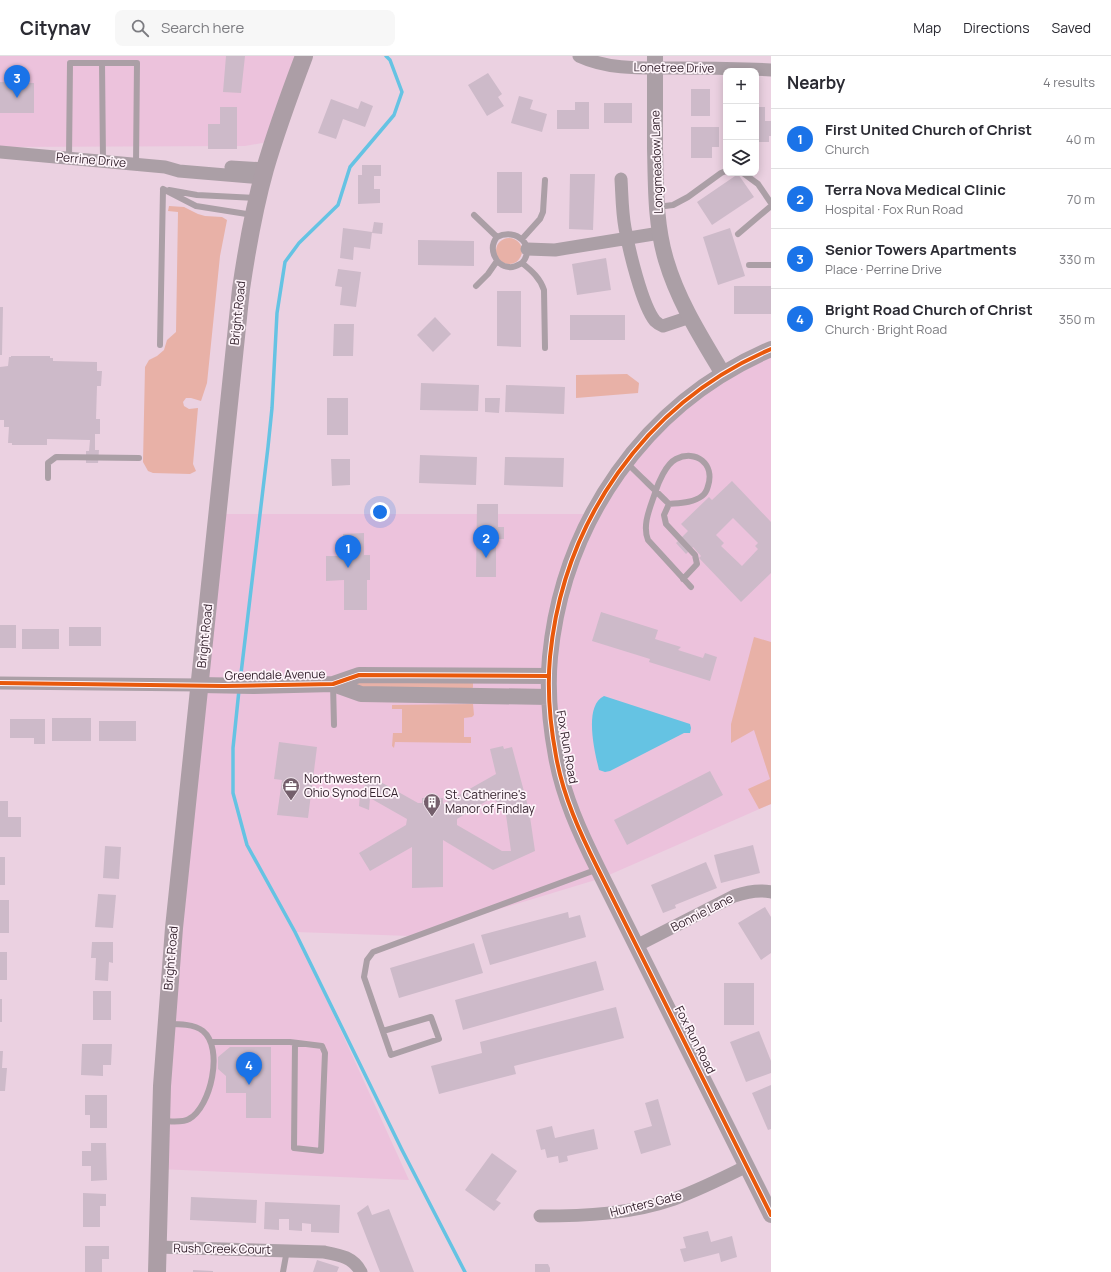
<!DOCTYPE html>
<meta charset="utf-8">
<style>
:root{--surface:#fff;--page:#f7f7f7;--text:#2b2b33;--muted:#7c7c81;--line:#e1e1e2;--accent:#1a73e8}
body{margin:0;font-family:Manrope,sans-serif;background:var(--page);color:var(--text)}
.controls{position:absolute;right:12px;top:12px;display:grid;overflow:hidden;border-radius:8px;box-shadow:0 2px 10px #0003}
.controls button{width:36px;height:36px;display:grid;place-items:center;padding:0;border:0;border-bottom:1px solid var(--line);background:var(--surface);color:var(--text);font:20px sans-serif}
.you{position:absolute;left:380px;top:456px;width:14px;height:14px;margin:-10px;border:3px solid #fff;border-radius:50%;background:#1a73e8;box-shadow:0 0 0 6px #1a73e833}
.badge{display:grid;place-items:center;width:26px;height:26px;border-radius:50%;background:var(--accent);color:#fff;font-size:13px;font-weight:700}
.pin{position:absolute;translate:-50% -33px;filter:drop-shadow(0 1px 2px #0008)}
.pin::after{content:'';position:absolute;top:21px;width:14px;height:12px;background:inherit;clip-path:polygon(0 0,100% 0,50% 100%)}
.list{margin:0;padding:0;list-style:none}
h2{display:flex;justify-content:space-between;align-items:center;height:52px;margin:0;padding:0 16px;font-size:17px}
h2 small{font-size:13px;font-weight:400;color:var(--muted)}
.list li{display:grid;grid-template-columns:26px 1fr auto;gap:12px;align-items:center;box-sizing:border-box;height:60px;padding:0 16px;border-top:1px solid var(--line)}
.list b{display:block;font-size:15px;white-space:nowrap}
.list p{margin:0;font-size:13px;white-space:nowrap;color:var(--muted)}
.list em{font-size:13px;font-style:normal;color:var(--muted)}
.icon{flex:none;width:22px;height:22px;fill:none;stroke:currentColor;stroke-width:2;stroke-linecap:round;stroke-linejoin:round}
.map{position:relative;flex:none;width:771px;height:1216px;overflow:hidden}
header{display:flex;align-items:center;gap:24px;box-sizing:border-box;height:56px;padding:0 20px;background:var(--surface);border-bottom:1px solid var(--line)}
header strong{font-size:19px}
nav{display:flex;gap:22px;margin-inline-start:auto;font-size:14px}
.search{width:280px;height:36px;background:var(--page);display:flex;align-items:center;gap:10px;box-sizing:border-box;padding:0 14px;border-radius:8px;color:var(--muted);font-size:15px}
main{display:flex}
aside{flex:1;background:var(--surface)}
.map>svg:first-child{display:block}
.built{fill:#ecc2dc}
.green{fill:#e8b1a7}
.water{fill:#65c3e3}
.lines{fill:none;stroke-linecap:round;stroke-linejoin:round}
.stream{stroke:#65c3e3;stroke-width:3.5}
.building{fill:#cdbac9;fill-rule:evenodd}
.service{stroke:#ab9fa6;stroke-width:6}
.minor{stroke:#ab9fa6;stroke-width:13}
.tertiary{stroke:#ab9fa6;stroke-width:16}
.secondary{stroke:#ac9ea6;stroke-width:18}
.cycleway-casing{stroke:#fef4fa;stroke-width:6}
.cycleway{stroke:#e8590c;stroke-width:4}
.labels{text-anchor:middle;stroke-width:3.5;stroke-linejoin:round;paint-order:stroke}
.street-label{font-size:12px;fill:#34222d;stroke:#fef4fa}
.poi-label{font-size:12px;fill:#34222d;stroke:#fef4fa;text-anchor:start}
</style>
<header>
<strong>Citynav</strong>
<div class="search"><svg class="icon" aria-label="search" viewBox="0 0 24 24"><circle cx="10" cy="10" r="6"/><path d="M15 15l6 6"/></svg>Search here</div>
<nav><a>Map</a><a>Directions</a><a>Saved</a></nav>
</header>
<main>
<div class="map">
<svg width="771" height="1216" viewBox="0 0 771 1216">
<rect width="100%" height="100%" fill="#ebd1e1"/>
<path class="built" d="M0 0H304L273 85 245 90 0 91Z
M771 294V748L602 822 410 880 296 876 409 1124 159 1113 217 458H592L660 368Z"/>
<path class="green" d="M169 150 184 151 198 158 205 160 222 161 227 164 220 200 207 327 201 345 191 342H186L183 346 184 350 189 353 198 352 193 408 196 415 190 418 153 417 148 415 143 406 145 311 149 304 157 300 164 294 167 284 176 276 178 156 168 155Z
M496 195a13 13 0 1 1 26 0a13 13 0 1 1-26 0Z
M627 318 639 327 638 337 576 342V319Z
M754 581 771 586V748L759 753 748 733 770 723 754 674 731 687V668Z
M473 624V631L472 633 356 631V627Z
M473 648 474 659 472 661 464 662V681H471V687L395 686 394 692 392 690 393 677H402V653H392V649Z"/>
<path class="water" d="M604 640 690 668 691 672 690 677H684L610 715 605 716 599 714C595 697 583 650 604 640Z"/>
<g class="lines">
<path class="stream" d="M240 626 268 391 272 352 277 257 285 206 299 187 338 149 350 111 394 59 402 36 390 4 386 0
M239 634 233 692V737L247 789 295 876 402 1094 465 1216"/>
</g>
<path class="building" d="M226 0H245L241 37 223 36Z
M488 17 502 38 498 41 504 50 487 60 468 29Z
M0 26 34 27V57H0Z
M691 33H710V60H691Z
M519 40 533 44 530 53 547 58 542 76 511 67Z
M331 43 358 53 361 45 373 50 365 71 343 63 336 83 318 77Z
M575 46H589V73H557V54H575Z
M604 47H632V67H604Z
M220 51H237V93H208V68H220Z
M756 51H765V65H771V80H769V86H756Z
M691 71H719V91H712V102H691Z
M362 109H381V120H374V133H380V147L358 148V119H362Z
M497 116H522V157H497Z
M570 118H595L593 174 569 173Z
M738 118 754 141 712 169 697 146Z
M374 166 383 167 382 178 372 177Z
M343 172 372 176 370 193 354 191 353 204 340 202Z
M730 172 745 220 718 229 703 181Z
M418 184 474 185V210L418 209Z
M606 202 611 234 577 239 572 208Z
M338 213 361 216 356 251 340 249 342 231 335 230Z
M734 230H771V258H734Z
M497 235H521V291L497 290Z
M0 251H3L2 299H0Z
M570 259H625V284H570Z
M435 261 451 278 433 296 417 279Z
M334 268H354L353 300H333Z
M11 300H50V302H53V305L97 306V315H102L101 330H97L96 363H100V378H95V394H99L98 407H86V395H89L90 384 47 383V389H12V387H8L9 371H4V364H0V311L8 310 9 301H11Z
M421 327 479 329 478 355 420 354Z
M506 329 565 331 564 358 505 356Z
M327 342H348V379H327Z
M485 342H500L499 357 485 356Z
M420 399 477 401 476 429 419 427Z
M505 401 564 402 563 431 504 429Z
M331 403H350V429L332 430Z
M732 425 771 466V517L741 546 699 502 701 500 693 491 686 498 676 487 688 475 681 468 709 441 712 444ZM733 462 758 487 755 490 758 493 742 510 721 490 724 487 716 479Z
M477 448H498V471H504V483H496V521H476Z
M364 477V499H370V524H367V554H344V524L326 525V500H343V478Z
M601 556 658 574 655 583 681 591 678 594 703 602 705 597 717 601 710 625 649 606 650 603 592 585Z
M0 569H16V592H0Z
M69 571H101V590H69Z
M22 573H59V593H22Z
M52 662H91V685H52Z
M10 663H45V688H34V682H10Z
M99 665H136V685H99Z
M279 686 317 691 308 762 277 759 282 724 274 723Z
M503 690 504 693 512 691 529 754 535 795 493 814 443 784V831L412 832V791L370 815 359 797 406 769 407 763 370 742 369 754 359 750 360 738 370 720 418 747H422V742H443V748L496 718 490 693ZM493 741 506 759 511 795H502L457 769V763Z
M710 715 723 739 627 789 614 764Z
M0 745H8V761H21V781H0Z
M753 789 760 817 721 827 714 799Z
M105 790 121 791 119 823 103 822Z
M0 801H5V829H0Z
M706 806 717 832 675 849 676 852 663 857 651 829Z
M98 838 116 839 113 872 95 871Z
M0 844H9V877H0Z
M765 851 771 861V897L761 904 738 867Z
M568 856 569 862 580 859 586 881 490 909 481 879Z
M92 886H113V907L109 906 108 925 95 924 96 902H91Z
M474 887 483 917 399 942 390 912Z
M0 896H7V924H0Z
M596 905 604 934 463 974 455 944Z
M724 927H754V969H724Z
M93 935H111V964H93Z
M0 943H2V966H0Z
M616 951 624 982 514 1010 516 1018 439 1038 431 1010 482 997 480 986Z
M759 975 771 1005V1017L746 1026 730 986Z
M82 988H112L111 1009H103V1020L81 1019Z
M230 991H271V1062H246V1037H226V1020L218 1013V1001Z
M0 995H3L2 1012H7L5 1035H0Z
M771 1029V1073L768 1074 752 1037Z
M85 1039H107V1072H90V1059H85Z
M658 1043 671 1089 641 1098 634 1075 652 1070 645 1047Z
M552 1070 555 1082 594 1073 598 1093 567 1100 568 1105 559 1107 558 1100 547 1102 545 1093 541 1094 536 1074Z
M91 1087H106L107 1124 91 1125V1110H82V1095H91Z
M492 1097 517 1115 496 1144 501 1147 494 1155 465 1134Z
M83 1137 106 1138V1150H100V1171H83Z
M191 1141 257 1144 256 1167 190 1164Z
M265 1146 340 1149 339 1177 311 1176V1168L302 1167V1175L289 1174V1163H279V1174L264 1173Z
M368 1149 372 1159 389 1153 414 1216H380L357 1157Z
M708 1175 711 1186 732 1180 737 1201 721 1206 719 1197 684 1206 680 1193 686 1192 683 1181Z
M85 1190H109V1203H102V1216H85Z
M317 1204 339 1211 337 1216H313Z
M535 1208H548L550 1212V1216H535Z
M193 1214 213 1215V1216H193Z"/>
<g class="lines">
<path class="service" d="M102 7 103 105
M69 102 70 7H137L136 109
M743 117 758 128 771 147
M163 133 196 150 253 159
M169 134 197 139 256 142
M657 151 673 149 688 141 721 117 726 115
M474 159 497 181C516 171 537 190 522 207
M738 178 771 150
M497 181C488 192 495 210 509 211 514 212 518 209 522 207 532 215 540 222 544 234L545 292
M522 183 540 163 543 156 545 124
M749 209H771
M476 230 488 218 497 205
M160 289 163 133
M627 407C641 421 655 434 669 448 679 447 693 447 702 440 705 438 707 434 708 430 715 408 696 393 676 403 666 408 658 427 655 437 650 452 642 469 648 484L691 531
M48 422V407L56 401 139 402
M669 448 664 459 666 468 695 499 697 508 683 523
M333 628 334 669
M383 975 431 961 439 983 391 999 364 921 367 904 373 896 598 813
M211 986H290L322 990 325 997 321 1095 294 1092 295 987
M162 1065C170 1065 183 1067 189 1063 211 1051 224 992 203 975 194 968 179 968 168 968
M283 1216 287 1194"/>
<path class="minor" d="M579 0C609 14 643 12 676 12 707 12 739 12 771 14
M0 96 165 111 179 115 262 122
M231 111 265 113
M621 123C622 139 622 156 625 172 629 194 642 249 655 265 657 267 660 269 663 270L690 261
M527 193 555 194 660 177
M0 627 200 629
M636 890 734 840C746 836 758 833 771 836
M540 1160C585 1160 631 1158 674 1143 699 1134 723 1122 747 1110
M157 1191 324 1196C340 1199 353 1201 361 1216"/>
<path class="tertiary" d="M655 0C655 31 655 61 655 92 656 129 655 167 666 204 678 245 701 281 723 318
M771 293C645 347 563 466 550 601 547 634 550 668 556 700 563 740 580 777 598 813L771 1159
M333 628 361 638 549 641
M200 629 253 630 333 628 359 619 549 620"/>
<path class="secondary" d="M157 1216 162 1030 174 872 241 233C247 192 254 152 265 113 276 75 290 37 304 0"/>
<g class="cycleway-casing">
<path id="cycleway" d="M771 293C645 347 563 466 550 601 547 634 550 668 556 700 563 740 580 777 598 813L771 1159
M0 627 224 630 333 628 359 619 549 620"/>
</g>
<use href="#cycleway" class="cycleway"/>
</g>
<defs>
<g id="office-pin" transform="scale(0.9)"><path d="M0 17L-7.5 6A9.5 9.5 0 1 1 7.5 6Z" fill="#745f6c" stroke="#fef4fa"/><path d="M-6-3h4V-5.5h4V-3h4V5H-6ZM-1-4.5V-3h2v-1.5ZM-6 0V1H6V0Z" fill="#fff"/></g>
<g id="building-pin" transform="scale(0.9)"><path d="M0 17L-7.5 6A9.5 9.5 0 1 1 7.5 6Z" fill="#745f6c" stroke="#fef4fa"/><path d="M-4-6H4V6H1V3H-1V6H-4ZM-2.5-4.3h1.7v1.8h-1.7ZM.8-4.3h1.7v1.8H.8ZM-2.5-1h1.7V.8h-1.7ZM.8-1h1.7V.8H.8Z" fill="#fff"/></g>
</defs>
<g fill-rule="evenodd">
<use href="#office-pin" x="291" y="730"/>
<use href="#building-pin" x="432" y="746"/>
</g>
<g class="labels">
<g class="street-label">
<text transform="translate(674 12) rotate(1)" y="4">Lonetree Drive</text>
<text transform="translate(91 104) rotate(5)" y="4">Perrine Drive</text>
<text transform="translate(657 106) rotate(-92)" y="4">Longmeadow Lane</text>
<text transform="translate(238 257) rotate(-84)" y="4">Bright Road</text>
<text transform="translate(205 580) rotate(-84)" y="4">Bright Road</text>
<text transform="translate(275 619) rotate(-1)" y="4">Greendale Avenue</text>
<text transform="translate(567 691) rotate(80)" y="4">Fox Run Road</text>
<text transform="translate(702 857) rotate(-27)" y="4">Bonnie Lane</text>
<text transform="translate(171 902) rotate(-85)" y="4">Bright Road</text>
<text transform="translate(695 984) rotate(63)" y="4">Fox Run Road</text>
<text transform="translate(646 1148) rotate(-14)" y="4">Hunters Gate</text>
<text transform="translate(222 1193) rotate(1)" y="4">Rush Creek Court</text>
</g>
<g class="poi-label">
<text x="304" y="727">Northwestern<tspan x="304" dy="14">Ohio Synod ELCA</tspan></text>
<text x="445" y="743">St. Catherine's<tspan x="445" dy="14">Manor of Findlay</tspan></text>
</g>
</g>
</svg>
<div class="controls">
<button>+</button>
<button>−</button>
<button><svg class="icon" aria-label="layers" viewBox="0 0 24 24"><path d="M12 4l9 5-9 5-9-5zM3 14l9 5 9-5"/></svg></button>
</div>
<div class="you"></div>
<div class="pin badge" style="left:348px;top:512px">1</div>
<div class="pin badge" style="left:486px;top:502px">2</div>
<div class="pin badge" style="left:17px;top:42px">3</div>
<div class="pin badge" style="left:249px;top:1029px">4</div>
</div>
<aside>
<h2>Nearby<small>4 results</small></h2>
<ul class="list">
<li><span class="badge">1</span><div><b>First United Church of Christ</b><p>Church</p></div><em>40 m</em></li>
<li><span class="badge">2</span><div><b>Terra Nova Medical Clinic</b><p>Hospital · Fox Run Road</p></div><em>70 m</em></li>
<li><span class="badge">3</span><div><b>Senior Towers Apartments</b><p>Place · Perrine Drive</p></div><em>330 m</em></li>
<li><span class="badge">4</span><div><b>Bright Road Church of Christ</b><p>Church · Bright Road</p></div><em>350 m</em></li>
</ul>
</aside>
</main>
